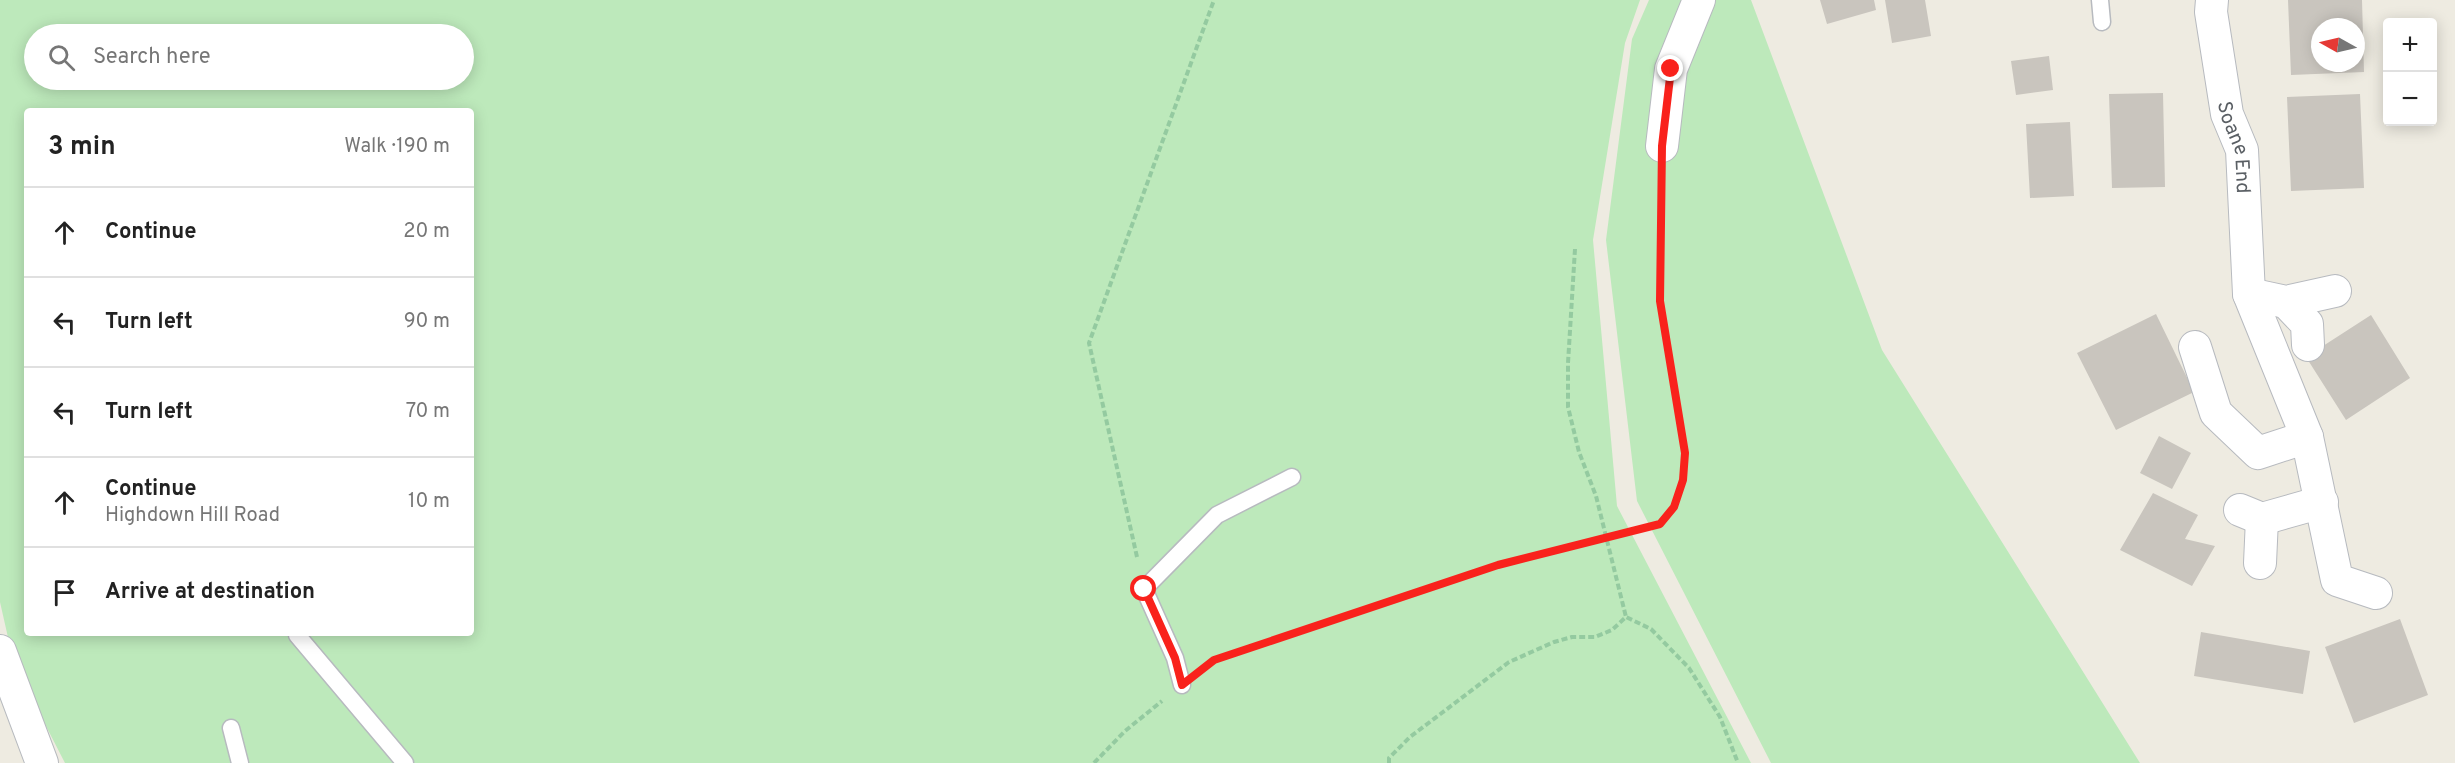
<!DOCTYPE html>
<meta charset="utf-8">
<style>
:root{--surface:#fff;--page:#f2f2f2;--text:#222;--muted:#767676;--line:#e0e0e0}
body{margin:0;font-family:Overpass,sans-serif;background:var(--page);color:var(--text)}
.controls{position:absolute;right:18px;top:18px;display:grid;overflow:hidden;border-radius:6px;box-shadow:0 3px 15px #0003}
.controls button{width:54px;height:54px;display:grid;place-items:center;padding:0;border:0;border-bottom:2px solid var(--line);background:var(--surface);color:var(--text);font:30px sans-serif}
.compass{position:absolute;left:2311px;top:18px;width:54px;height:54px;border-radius:50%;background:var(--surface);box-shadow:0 3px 15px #0003;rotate:278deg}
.stop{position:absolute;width:18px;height:18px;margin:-14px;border:4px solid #f9221c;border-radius:50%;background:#fff}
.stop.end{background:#f9221c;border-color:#fff;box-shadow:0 2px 6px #0008}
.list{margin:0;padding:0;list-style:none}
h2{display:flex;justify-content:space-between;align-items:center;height:78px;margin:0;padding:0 24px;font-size:26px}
h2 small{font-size:20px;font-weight:400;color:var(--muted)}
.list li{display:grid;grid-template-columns:39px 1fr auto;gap:18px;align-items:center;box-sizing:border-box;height:90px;padding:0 24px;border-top:2px solid var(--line)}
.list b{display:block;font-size:22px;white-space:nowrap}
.list p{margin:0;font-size:20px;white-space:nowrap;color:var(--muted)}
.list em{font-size:20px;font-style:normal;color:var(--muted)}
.icon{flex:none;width:33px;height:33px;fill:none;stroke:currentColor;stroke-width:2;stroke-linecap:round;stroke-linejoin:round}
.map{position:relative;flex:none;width:2455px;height:763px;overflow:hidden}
.search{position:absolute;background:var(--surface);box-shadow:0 3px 15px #0003;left:24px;top:24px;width:450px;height:66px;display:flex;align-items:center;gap:15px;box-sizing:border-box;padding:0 21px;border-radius:33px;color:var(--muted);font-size:22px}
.panel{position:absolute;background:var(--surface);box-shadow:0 3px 15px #0003;left:24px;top:108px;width:450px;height:528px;border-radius:6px}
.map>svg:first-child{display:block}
.green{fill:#bde9bb;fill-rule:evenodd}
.building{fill:#c9c5be;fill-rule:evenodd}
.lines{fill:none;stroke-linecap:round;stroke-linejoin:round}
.lane-casing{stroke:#b7babf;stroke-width:19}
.street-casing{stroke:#b7babf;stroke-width:34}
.path{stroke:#94caa0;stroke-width:4;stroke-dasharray:6 3;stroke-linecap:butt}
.lane{stroke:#fff;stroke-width:16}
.street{stroke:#fff;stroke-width:32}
.route{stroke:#f9221c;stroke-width:8}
.labels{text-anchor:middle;stroke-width:4.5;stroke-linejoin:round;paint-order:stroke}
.street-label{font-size:20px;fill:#5a5f64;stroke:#fff}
</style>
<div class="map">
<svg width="2455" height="763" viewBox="0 0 2455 763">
<rect width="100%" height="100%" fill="#eeebe1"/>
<path class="green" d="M0 0H1640L1625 43 1593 240 1617 506 1751 763H65L14 664 0 602ZM34 34H464V80H34ZM27 111H471V633H27Z
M1649 0H1751L1882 350 2140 763H1771L1637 501 1606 240 1632 39Z"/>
<path class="building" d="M1820 0H1874L1876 10 1827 24Z
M1885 0H1925L1931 36 1892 43Z
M2288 0H2362L2364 72 2291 75ZM2320 27H2356V63H2320Z
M2049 56 2053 90 2016 95 2011 61Z
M2163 93 2165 187 2112 188 2109 94Z
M2360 94 2364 188 2291 191 2287 97Z
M2070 122 2074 196 2030 198 2026 124Z
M2156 314 2194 392 2116 430 2077 353Z
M2371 315 2410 378 2346 420 2306 357Z
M2159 436 2191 453 2172 489 2140 473Z
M2153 493 2198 515 2185 539 2215 546 2192 586 2120 550Z
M2400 619 2428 695 2354 723 2325 647Z
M2201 632 2310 651 2303 694 2194 676Z"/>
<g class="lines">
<g class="lane-casing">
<path id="lane" d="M2100 0 2102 22
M297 635 405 763
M1182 685 1175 658 1144 589 1217 515 1292 477
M231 728 240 763"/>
</g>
<g class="street-casing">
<g id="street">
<path id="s1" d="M2212 0 2211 12 2227 114 2242 150 2249 294 2307 437 2337 580 2376 593"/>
<path d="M1662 146 1671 69 1699 0"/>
<path d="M2249 294 2286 302 2335 291"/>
<path d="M2286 302 2307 324 2308 345"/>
<path d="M2195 347 2216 413 2258 453 2307 437"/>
<path d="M2240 510 2262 519 2322 502"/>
<path d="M2260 563 2262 519"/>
<path d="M0 651 42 763"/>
</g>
</g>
<path class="path" d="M1575 249 1568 363V407L1579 452 1596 496 1626 617
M1137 557 1089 343 1214 0
M1205 667 1213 660 1498 565 1660 524 1674 507 1683 480 1685 453 1660 301 1662 181
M1094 763 1125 731 1162 701
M1389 763V758L1410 737 1509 662 1554 642 1572 637H1595L1612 630 1626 617 1651 629 1689 668 1720 717 1738 763"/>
<use href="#lane" class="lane"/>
<use href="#street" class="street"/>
</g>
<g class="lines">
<path class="route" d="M1144 589 1175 658 1182 685 1214 660 1498 565 1660 524 1674 507 1683 480 1685 453 1660 301 1662 146 1671 69"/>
</g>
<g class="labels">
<g class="street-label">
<text dy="7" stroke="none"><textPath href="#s1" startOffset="150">Soane End</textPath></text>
</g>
</g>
</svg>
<div class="controls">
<button>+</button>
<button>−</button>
</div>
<svg class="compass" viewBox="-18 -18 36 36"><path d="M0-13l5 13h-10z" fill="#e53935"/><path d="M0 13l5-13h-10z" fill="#767676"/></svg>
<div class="stop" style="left:1144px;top:589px"></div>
<div class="stop end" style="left:1671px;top:69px"></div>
<div class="search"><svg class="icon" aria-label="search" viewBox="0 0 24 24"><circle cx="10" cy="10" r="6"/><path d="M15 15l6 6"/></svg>Search here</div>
<section class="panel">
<h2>3 min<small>Walk · 190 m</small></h2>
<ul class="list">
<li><svg class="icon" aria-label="ahead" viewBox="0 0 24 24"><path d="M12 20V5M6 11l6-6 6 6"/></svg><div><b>Continue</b></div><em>20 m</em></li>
<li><svg class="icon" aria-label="left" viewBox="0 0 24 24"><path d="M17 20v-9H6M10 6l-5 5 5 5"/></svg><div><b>Turn left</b></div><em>90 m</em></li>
<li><svg class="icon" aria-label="left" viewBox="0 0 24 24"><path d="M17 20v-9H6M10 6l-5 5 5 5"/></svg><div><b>Turn left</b></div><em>70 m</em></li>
<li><svg class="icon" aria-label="ahead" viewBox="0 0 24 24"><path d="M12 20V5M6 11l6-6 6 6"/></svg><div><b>Continue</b><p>Highdown Hill Road</p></div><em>10 m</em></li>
<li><svg class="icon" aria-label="arrive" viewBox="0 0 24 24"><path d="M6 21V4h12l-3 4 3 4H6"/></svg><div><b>Arrive at destination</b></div></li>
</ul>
</section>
</div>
